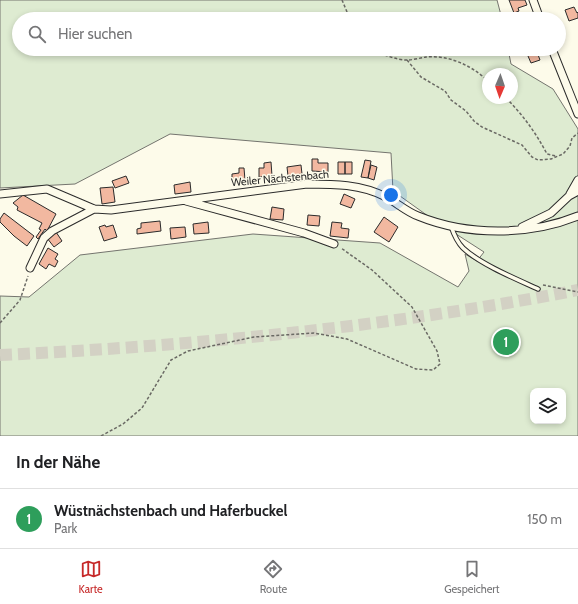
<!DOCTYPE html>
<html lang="de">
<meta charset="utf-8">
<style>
:root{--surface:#fff;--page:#f2f2f2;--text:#202124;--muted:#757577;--line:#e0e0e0;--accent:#c62828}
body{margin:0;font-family:Cabin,sans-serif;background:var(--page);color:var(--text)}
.controls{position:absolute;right:12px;bottom:12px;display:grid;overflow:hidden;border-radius:8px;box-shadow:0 2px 6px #0003}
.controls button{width:36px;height:36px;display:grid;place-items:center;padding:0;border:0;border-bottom:1px solid var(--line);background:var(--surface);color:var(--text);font:20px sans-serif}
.compass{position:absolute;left:482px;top:68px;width:36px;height:36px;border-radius:50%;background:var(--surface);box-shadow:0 2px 6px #0003;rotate:182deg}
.you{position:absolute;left:391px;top:195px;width:14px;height:14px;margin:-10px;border:3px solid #fff;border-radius:50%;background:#1a73e8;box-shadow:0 0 0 6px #1a73e833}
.badge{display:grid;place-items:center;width:26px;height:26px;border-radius:50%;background:var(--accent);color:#fff;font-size:13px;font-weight:700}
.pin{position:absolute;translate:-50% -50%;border:2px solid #fff;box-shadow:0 1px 4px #0006}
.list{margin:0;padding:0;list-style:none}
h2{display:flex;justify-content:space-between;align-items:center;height:52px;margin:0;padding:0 16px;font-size:17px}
h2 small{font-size:13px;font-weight:400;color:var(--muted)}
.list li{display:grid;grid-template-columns:26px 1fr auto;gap:12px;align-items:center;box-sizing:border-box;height:60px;padding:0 16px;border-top:1px solid var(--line)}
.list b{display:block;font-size:15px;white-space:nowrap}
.list p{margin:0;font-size:13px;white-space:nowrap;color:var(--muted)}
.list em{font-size:13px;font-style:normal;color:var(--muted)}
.icon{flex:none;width:22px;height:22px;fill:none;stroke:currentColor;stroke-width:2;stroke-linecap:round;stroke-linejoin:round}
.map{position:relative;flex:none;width:578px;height:436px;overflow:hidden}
.search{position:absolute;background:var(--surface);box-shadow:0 2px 6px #0003;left:12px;right:12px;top:12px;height:44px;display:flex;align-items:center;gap:10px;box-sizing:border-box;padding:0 14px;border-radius:22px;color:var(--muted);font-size:15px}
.sheet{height:112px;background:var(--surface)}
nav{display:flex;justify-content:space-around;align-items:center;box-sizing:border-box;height:56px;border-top:1px solid var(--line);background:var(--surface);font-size:11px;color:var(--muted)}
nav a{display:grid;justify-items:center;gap:2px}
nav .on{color:var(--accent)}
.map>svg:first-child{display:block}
.green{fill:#deebd1;stroke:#74746e;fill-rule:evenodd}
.building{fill:#f2b8a0;stroke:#2b2b2b}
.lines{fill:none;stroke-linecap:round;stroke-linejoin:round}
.primary-tunnel{stroke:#d3d1c4;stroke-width:12;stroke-dasharray:12 6;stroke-linecap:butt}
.service-casing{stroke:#2b2b2b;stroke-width:5.5}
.minor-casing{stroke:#2b2b2b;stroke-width:9}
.path{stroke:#6a6964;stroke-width:1.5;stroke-dasharray:3 2;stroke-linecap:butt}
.service{stroke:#fdfbea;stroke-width:3.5}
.minor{stroke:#fdfbea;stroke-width:7}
.labels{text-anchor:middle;stroke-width:3;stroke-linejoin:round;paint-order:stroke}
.street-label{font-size:11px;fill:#2b2b2b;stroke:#fdfbea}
</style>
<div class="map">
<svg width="578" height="436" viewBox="0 0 578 436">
<rect width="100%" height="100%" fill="#fdfbea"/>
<path class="green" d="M0 0H497L502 19H19V49H508L511 64 553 89 578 129V436H0V296L29 297 80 255 253 234 380 243 458 287 469 271 465 254 477 261 484 252 428 216 393 191 391 153 170 134 75 184 0 188ZM488 74H512V98H488ZM533 391H563V421H533Z"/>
<path class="building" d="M509 0H525L527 5 518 8 519 11 514 13Z
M574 7 577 13 578 12V18L569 21 565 10Z
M525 49H543L537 52 540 60 531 63Z
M312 159H318V163H328V172L312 171Z
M365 160 371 161 368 178 361 177Z
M271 162 272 176 259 177V168H264V163Z
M338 162H345V174H338Z
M345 162H352V174H345Z
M301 165 302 174 288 176 287 167Z
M371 165 377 167 374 180 368 178Z
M239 168H244L245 180 232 181V174L239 173Z
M126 176 129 183 115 188 112 181Z
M190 182 191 192 175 194 174 185Z
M113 187 115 202 102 204 100 188Z
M344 194 355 199 351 208 340 204Z
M23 195 56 214 47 231 45 229 38 239 36 237 41 230 39 229 42 223 17 210 18 207 13 203Z
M272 207 284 209 283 220 270 219Z
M4 213 34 236 27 246 14 236 0 222V219Z
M308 215 320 216 319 226 307 225Z
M384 217 398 227 389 242 374 232Z
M160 221 161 231 137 234V229L141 228V223Z
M208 222 209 233 194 234 193 224Z
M332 222 342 223 341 228 349 229 348 238 330 236Z
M105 225 106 227 113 225 117 237 104 241 99 227Z
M185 227 186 237 171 239 170 228Z
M56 232 62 241 54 247 47 238Z
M48 248 58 254 55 259 58 261 55 267 49 264 46 269 39 264Z"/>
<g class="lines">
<path class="primary-tunnel" d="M0 355C193 346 388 327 578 290"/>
<g class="service-casing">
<path id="service" d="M451 226C454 235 457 242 463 248 480 264 516 279 538 289"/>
</g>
<g class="minor-casing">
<path id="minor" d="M533 0 540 19
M552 49 578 114
M0 194 47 189 94 209 111 210 307 184C334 184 361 184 386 197 397 203 407 212 418 216 467 236 529 236 578 216
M570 194 578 180
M186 201 304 233 334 244
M522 227 551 213 569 196 578 191
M30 268 44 238 52 231 94 209"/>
</g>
<path class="path" d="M342 0 350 19
M371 49C381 54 396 60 407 60 413 60 420 58 426 57 449 55 471 65 488 81
M407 60 421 77 445 91 451 100 466 111 474 121 482 127 522 145 532 157 538 160 551 159 563 154 570 146 572 138 578 133
M506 98C523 115 536 133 547 154L556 156
M543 285 578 292
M0 323 20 300 28 276
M101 436 123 424 142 408 171 360 188 351 254 337 314 333 347 339 416 369 433 370 440 364 437 351 412 307 372 270 341 248"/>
<use href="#service" class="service"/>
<use href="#minor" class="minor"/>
</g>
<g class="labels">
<g class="street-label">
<text transform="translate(280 178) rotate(-5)" y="4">Weiler Nächstenbach</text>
</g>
</g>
</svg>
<div class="controls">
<button><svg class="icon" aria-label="layers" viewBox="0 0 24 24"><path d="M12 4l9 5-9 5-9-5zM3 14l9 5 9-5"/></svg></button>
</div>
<svg class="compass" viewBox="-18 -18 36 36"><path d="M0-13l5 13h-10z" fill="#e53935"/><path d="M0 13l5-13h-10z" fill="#757577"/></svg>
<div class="you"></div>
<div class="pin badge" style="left:506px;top:342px;background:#2e9e5b">1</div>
<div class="search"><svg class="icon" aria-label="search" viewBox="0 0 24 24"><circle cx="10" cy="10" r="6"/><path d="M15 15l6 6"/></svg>Hier suchen</div>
</div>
<section class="sheet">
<h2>In der Nähe<small></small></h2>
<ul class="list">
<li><span class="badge" style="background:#2e9e5b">1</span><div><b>Wüstnächstenbach und Haferbuckel</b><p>Park</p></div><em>150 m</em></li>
</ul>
</section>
<nav>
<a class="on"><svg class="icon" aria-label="map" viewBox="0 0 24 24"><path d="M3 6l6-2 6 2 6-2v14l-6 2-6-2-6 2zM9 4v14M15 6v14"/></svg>Karte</a>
<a><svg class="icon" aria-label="directions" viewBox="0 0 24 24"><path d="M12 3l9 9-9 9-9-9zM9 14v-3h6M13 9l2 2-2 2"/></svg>Route</a>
<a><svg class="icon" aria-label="saved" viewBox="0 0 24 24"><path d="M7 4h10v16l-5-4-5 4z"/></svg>Gespeichert</a>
</nav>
